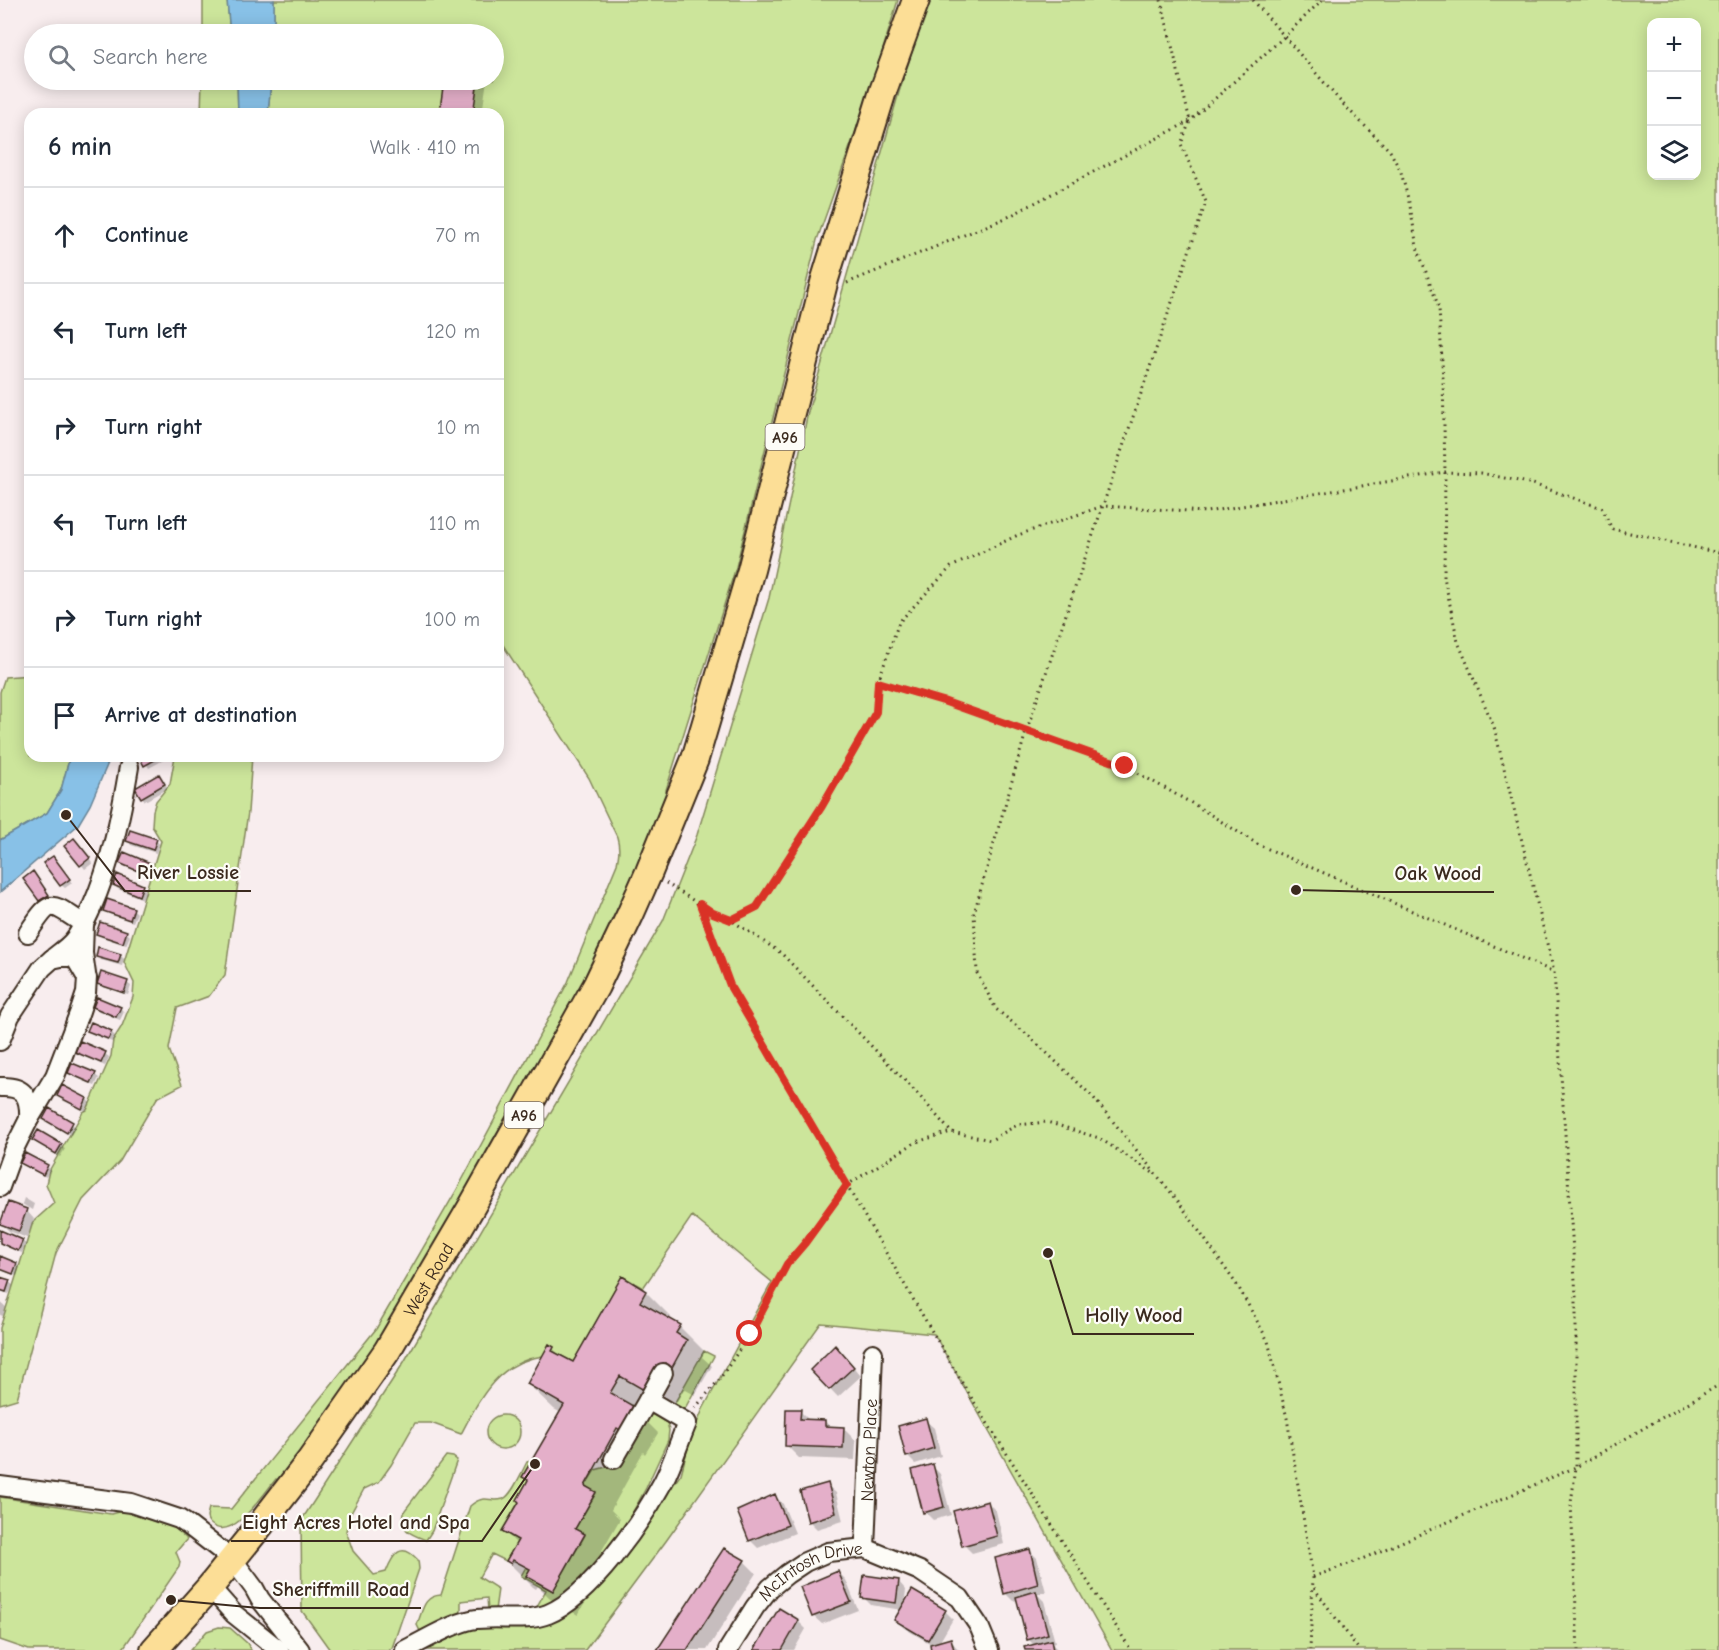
<!DOCTYPE html>
<meta charset="utf-8">
<style>
:root{--surface:#fff;--page:#f2f2f3;--text:#1f2937;--muted:#747a83;--line:#e0e1e3}
body{margin:0;font-family:"Comic Neue",sans-serif;background:var(--page);color:var(--text)}
.controls{position:absolute;right:18px;top:18px;display:grid;overflow:hidden;border-radius:12px;box-shadow:0 3px 15px #0003}
.controls button{width:54px;height:54px;display:grid;place-items:center;padding:0;border:0;border-bottom:2px solid var(--line);background:var(--surface);color:var(--text);font:30px sans-serif}
.stop{position:absolute;width:18px;height:18px;margin:-14px;border:4px solid #d93025;border-radius:50%;background:#fff}
.stop.end{background:#d93025;border-color:#fff;box-shadow:0 2px 6px #0008}
.list{margin:0;padding:0;list-style:none}
h2{display:flex;justify-content:space-between;align-items:center;height:78px;margin:0;padding:0 24px;font-size:26px}
h2 small{font-size:20px;font-weight:400;color:var(--muted)}
.list li{display:grid;grid-template-columns:39px 1fr auto;gap:18px;align-items:center;box-sizing:border-box;height:96px;padding:0 24px;border-top:2px solid var(--line)}
.list b{display:block;font-size:22px;white-space:nowrap}
.list em{font-size:20px;font-style:normal;color:var(--muted)}
.icon{flex:none;width:33px;height:33px;fill:none;stroke:currentColor;stroke-width:2;stroke-linecap:round;stroke-linejoin:round}
.map{position:relative;flex:none;width:1719px;height:1650px;overflow:hidden}
.search{position:absolute;background:var(--surface);box-shadow:0 3px 15px #0003;left:24px;top:24px;width:480px;height:66px;display:flex;align-items:center;gap:15px;box-sizing:border-box;padding:0 21px;border-radius:33px;color:var(--muted);font-size:22px}
.panel{position:absolute;background:var(--surface);box-shadow:0 3px 15px #0003;left:24px;top:108px;width:480px;height:654px;border-radius:18px}
.map>svg:first-child{display:block}
.green{fill:#cce59b;stroke:#84885c;stroke-width:1.5;fill-rule:evenodd}
.water{fill:#88c1e7;stroke:#698597;stroke-width:1.5}
.shadow{fill:#0003}
.building{fill:#e4afc9;stroke:#3b2a1e;stroke-width:1.5}
.lines{fill:none;stroke-linecap:round;stroke-linejoin:round}
.minor-casing{stroke:#3b2a1e;stroke-width:22}
.highway-casing{stroke:#3b2a1e;stroke-width:30}
.path{stroke:#3b2a1e;stroke-width:3;stroke-dasharray:1.5 4.5;stroke-linecap:butt}
.minor{stroke:#fdfcf7;stroke-width:18}
.highway{stroke:#fcde96;stroke-width:26}
.route{stroke:#d93025;stroke-width:8}
.labels{text-anchor:middle;stroke-width:4.5;stroke-linejoin:round;paint-order:stroke}
.shield{fill:#fdfcf7;stroke:#75695f;stroke-width:1.5}
.shield-label{font-size:16px;font-weight:bold;fill:#3b2a1e}
.street-label{font-size:18px;fill:#3b2a1e;stroke:#fdfcf7}
.leader{fill:none;stroke:#3b2a1e;stroke-width:2}
.callout-dot{fill:#3b2a1e;stroke:#fdfcf7;stroke-width:2}
.callout-label{font-size:20px;text-anchor:middle;font-weight:bold;fill:#3b2a1e;stroke:#fdfcf7;stroke-width:4.5;stroke-linejoin:round;paint-order:stroke}
</style>
<div class="map">
<svg width="1719" height="1650" viewBox="0 0 1719 1650">
<rect width="100%" height="100%" fill="#f8edee"/>
<filter id="ink" filterUnits="userSpaceOnUse"><feTurbulence type="fractalNoise" baseFrequency=".0167" numOctaves="2"/><feDisplacementMap in="SourceGraphic" scale="12" xChannelSelector="R" yChannelSelector="G"/><feConvolveMatrix kernelMatrix="1 2 1 2 8 2 1 2 1" color-interpolation-filters="sRGB"/></filter>
<g filter="url(#ink)">
<path class="green" d="M203 0H227L230 34H203Z
M274 0H898L872 85 817 240 736 567 666 790 668 795 612 932 383 1337 280 1482 276 1479C264 1493 233 1542 212 1525 205 1520 207 1515 209 1508L231 1509 376 1329 459 1186 568 982 617 864C619 854 620 847 617 837L589 778 503 645 498 642V114H268L271 80H494V34H274Z
M929 0H1719V1650H1112L934 1334 821 1323 666 1541 585 1650H425L444 1638 475 1626 531 1623 645 1525 681 1474 690 1440 703 1409 772 1282 692 1216 643 1288 622 1276 573 1362 552 1351 554 1347 549 1344 543 1356C497 1362 480 1398 461 1434L431 1423H415L391 1465 379 1482 364 1489 350 1515 346 1531 353 1551 374 1575 386 1572C393 1554 401 1541 418 1560L419 1569 392 1648 389 1650H330L302 1611 301 1521 404 1362 663 921 697 835 769 598 808 412 899 92ZM1652 22H1696V176H1652Z
M202 80H237L238 114H201Z
M30 675V756H70L61 790 47 813 0 840V692L5 677Z
M175 756H252L248 812 225 975 209 996 177 1008 169 1049 182 1085 157 1098 120 1161 83 1200 56 1253 17 1399 0 1404V1328L33 1222 54 1203 46 1184 49 1171 83 1112 87 1110 111 1056 113 1040 122 1026 133 997 134 983 124 962 161 841 152 826 153 811 156 801 170 784Z
M704 1351 714 1356 684 1410 674 1404Z
M648 1412 667 1423 669 1430 668 1440 646 1488 613 1548 555 1603 535 1610 546 1590 521 1576 526 1567 530 1569 526 1576 553 1591 585 1535 575 1529 596 1493 585 1486 595 1470 618 1464Z
M486 1432a17 17 0 1 1 34 0a17 17 0 1 1-34 0Z
M446 1456 453 1457 457 1460 432 1531 426 1540C410 1534 398 1530 405 1510Z
M532 1461 523 1477 528 1480 517 1500 519 1502 502 1531 518 1540 506 1561 492 1554 479 1577 498 1589 495 1610 488 1611 487 1598 461 1601V1613L424 1632 420 1631 417 1625C423 1610 423 1596 441 1595L470 1506C485 1493 489 1503 503 1499 512 1496 522 1471 527 1462Z
M0 1497 111 1514 129 1509 174 1527 187 1539 176 1552 180 1562 179 1567 122 1650H29L0 1640Z
M219 1627 230 1628 247 1643 251 1650H190L207 1631Z"/>
<path class="water" d="M227 0H274V34H230Z
M237 80H271L268 114H238Z
M70 756H111L90 805 78 825 0 892V840L47 813 61 790Z"/>
<path class="shadow" d="M446 80H487L482 114H448L442 108Z
M141 756H171L149 768Z
M159 776 168 788 145 801 142 797Z
M156 840 159 844 156 853 131 845 128 841Z
M77 844 93 863 85 869 66 846Z
M53 858 72 883 65 888 61 885Z
M121 863 149 864 152 868 149 876 124 866Z
M36 877 52 899 44 904 25 879Z
M114 885 142 886 146 890 143 899 118 889Z
M133 909 137 913 133 922 109 914 105 910Z
M126 932 130 936 126 945 102 937 98 933Z
M120 955 124 959 122 966 101 960 98 956Z
M99 983H127L131 986 128 995 103 987Z
M95 1007 120 1008 124 1012 120 1020 99 1011Z
M89 1030 111 1032 115 1036 112 1042 92 1034Z
M77 1052 105 1054 109 1057 105 1066 80 1055Z
M70 1073 95 1075 99 1078 95 1086 73 1076Z
M63 1087 87 1099 90 1103 86 1111 62 1100 59 1096Z
M50 1110 76 1127 71 1135 48 1122Z
M39 1132 65 1149 60 1157 34 1140Z
M22 1163 47 1166 50 1170 46 1177 25 1166Z
M24 1198 34 1204 32 1210 22 1204Z
M26 1210 34 1219 27 1238 9 1231 1 1223Z
M0 1231 22 1241 26 1244 22 1253 0 1244Z
M0 1257 17 1264 20 1267 17 1276 0 1270Z
M0 1278 9 1282 13 1285 9 1294 0 1291Z
M646 1292 671 1317 669 1320 680 1327 705 1352 702 1357 712 1366 695 1395 684 1389 670 1414 646 1400 638 1413 658 1433 645 1454 643 1452 611 1510 620 1519 601 1552 609 1561 578 1615 553 1601 538 1586 536 1589 533 1587 507 1561 517 1544 504 1531 521 1502 529 1481 524 1477 561 1413 554 1409 528 1384 550 1346 564 1359 573 1364Z
M0 1302 6 1307 3 1316 0 1315Z
M843 1355 861 1376 838 1397 812 1370Z
M800 1411 810 1421H825L831 1428H843L856 1441 855 1460 799 1458 786 1445Z
M925 1420 934 1428 941 1456 915 1464 907 1456Z
M932 1466 940 1474 951 1515 933 1520 925 1512Z
M827 1485 836 1493 843 1521 817 1529 809 1521Z
M775 1496 783 1504 795 1533 758 1548 750 1540Z
M988 1503 996 1511 1004 1544 972 1553 964 1545Z
M1029 1550 1037 1558 1046 1592 1037 1594 1044 1601 1055 1642 1051 1643 1058 1650H1027L1035 1646 1028 1639 1018 1600 1013 1601 1005 1593Z
M744 1561 756 1573 707 1650H659Z
M838 1572 846 1580 858 1610 822 1624 813 1616Z
M898 1581 906 1590 904 1606 945 1611 953 1619 939 1643 950 1640 959 1650H933L931 1644 904 1628 896 1620 902 1610 871 1605 863 1597Z
M798 1621 806 1629 794 1650H756Z"/>
<path class="building" d="M444 80H478L473 114H446L447 110 440 109Z
M139 756H162L144 766Z
M159 774 165 784 141 798 135 788Z
M130 830 157 839 153 850 126 841Z
M74 838 90 858 80 866 64 846Z
M124 852 150 863 145 874 119 863Z
M53 856 70 879 60 886 43 863Z
M33 871 49 895 39 901 23 879Z
M117 874 143 885 139 896 113 885Z
M107 899 134 908 130 920 103 911Z
M100 922 127 931 123 943 96 934Z
M98 947 121 954 118 963 96 957Z
M101 972 128 981 124 993 97 984Z
M97 997 121 1007 116 1017 93 1007Z
M91 1022 112 1031 108 1039 87 1031Z
M80 1041 106 1052 101 1063 75 1052Z
M72 1063 96 1073 91 1083 68 1073Z
M62 1085 87 1098 82 1109 57 1096Z
M49 1108 73 1122 67 1133 43 1119Z
M38 1130 62 1144 56 1154 32 1140Z
M25 1153 48 1165 43 1175 20 1163Z
M8 1202 27 1209 19 1231 0 1224Z
M0 1230 23 1240 18 1251 0 1243Z
M0 1256 17 1263 13 1274 0 1269Z
M622 1276 646 1291 640 1302 681 1325 676 1333 687 1340 670 1371 659 1364 644 1390 620 1376 610 1393 633 1406 620 1430 617 1428 585 1486 596 1492 575 1529 585 1534 553 1591 526 1576 530 1569 513 1560 511 1564 506 1561 518 1540 502 1531 519 1502 517 1500 528 1480 522 1477 564 1405 527 1384 549 1344 554 1347 552 1351 573 1362Z
M0 1277 10 1280 6 1292 0 1290Z
M835 1345 854 1367 829 1390 810 1370Z
M786 1409H801L800 1419 825 1420V1426L844 1427 843 1448 785 1446Z
M926 1418 934 1448 906 1457 898 1426Z
M933 1464 944 1507 923 1513 912 1470Z
M828 1483 836 1513 808 1522 800 1491Z
M775 1494 788 1525 749 1541 737 1511Z
M988 1501 997 1536 962 1546 953 1511Z
M724 1548 745 1560 687 1650H657Z
M1030 1549 1038 1584 1004 1594 995 1558Z
M838 1571 851 1602 812 1617 800 1587Z
M864 1575 899 1580 896 1603 861 1598Z
M912 1590 946 1610 928 1640 894 1620Z
M1036 1591 1048 1634 1027 1640 1016 1597Z
M779 1608 799 1620 782 1650H754Z
M951 1638 954 1650H931L930 1644Z
M1051 1640 1053 1650H1025L1024 1647Z"/>
<g class="lines">
<g class="minor-casing">
<g id="minor">
<path d="M28 933C52 897 49 902 84 924L83 953 86 974"/>
<path d="M52 959C59 953 67 948 73 941 81 932 86 920 91 909 111 864 121 815 129 767"/>
<path d="M0 1041 10 1016 42 968 52 959 61 957H72L77 961 87 978 86 993 80 1011 55 1076 29 1119 13 1151 0 1187"/>
<path d="M0 1087C24 1086 30 1096 29 1119"/>
<path d="M648 1400 663 1373"/>
<path d="M0 1486 131 1503 179 1519 188 1525 233 1560 254 1588 260 1599 300 1650"/>
<path id="s1" d="M865 1548 873 1353"/>
<path d="M210 1587 234 1614 279 1650"/>
<path d="M405 1650C423 1641 451 1624 471 1620 495 1615 525 1623 548 1614 590 1597 642 1521 663 1482 673 1463 679 1442 687 1423L648 1400 614 1459"/>
<path id="s2" d="M728 1650 755 1607 770 1588 787 1574 805 1562 828 1552 865 1548 920 1571 960 1598 979 1626 989 1650"/>
</g>
</g>
<g class="highway-casing">
<g id="highway">
<path id="s3" d="M154 1650 210 1587 261 1524 309 1462 387 1351 472 1206 596 986 630 915 649 872 695 759 751 570 825 279 883 91 916 0"/>
</g>
</g>
<path class="path" d="M1161 0 1190 121 1181 144 1206 202 1026 732 974 913 977 973 996 1009 1029 1036 1093 1097 1178 1201 1239 1288 1268 1341 1287 1418 1313 1577 1310 1650
M1253 0 1340 101 1390 151 1401 172 1410 206 1417 247 1439 308 1443 379 1445 472 1444 577 1458 642 1494 727 1554 972 1576 1295V1467L1571 1503 1578 1650
M847 283 1008 217 1190 121 1285 36 1322 0
M878 682 943 701 1125 766 1195 805 1259 845 1554 972
M666 883 713 913 731 920 781 953 916 1092 951 1132
M700 904 731 988 964 1386 1131 1650
M731 920 757 907 822 806 876 712 878 682 899 622 951 567 1018 535 1103 506 1206 512 1445 472 1481 473 1533 484 1602 508 1612 529 1719 553
M695 1408 719 1380 750 1334 787 1264 805 1243 847 1185 916 1142 951 1132 991 1140 1017 1125 1047 1122 1099 1138 1153 1173
M1313 1577 1362 1559 1576 1467 1719 1385
M1314 1588 1359 1650"/>
<use href="#minor" class="minor"/>
<use href="#highway" class="highway"/>
</g>
</g>
<g class="lines" filter="url(#ink)">
<path class="route" d="M750 1334 787 1264 805 1243 847 1185 731 988 700 904 713 913 731 920 757 907 822 806 876 712 878 682 943 701 1125 766"/>
</g>
<g class="labels">
<g class="shield">
<rect x="765.5" y="424" width="39" height="26" rx="4.5"/>
<rect x="504.5" y="1102" width="39" height="26" rx="4.5"/>
</g>
<g class="shield-label">
<text x="785" y="443">A96</text>
<text x="524" y="1121">A96</text>
</g>
<g class="street-label">
<text dy="6" stroke="none"><textPath href="#s3" startOffset="462">West Road</textPath></text>
<text dy="6" stroke="none"><textPath href="#s1" startOffset="98">Newton Place</textPath></text>
<text dy="6" stroke="none"><textPath href="#s2" startOffset="120">McIntosh Drive</textPath></text>
</g>
</g>
<path class="leader" d="M66 815L125 891H251M1296 890L1383 892H1494M1048 1253L1073 1334H1194M535 1464L482 1541H231M171 1600L260 1608H421"/>
<g class="callout-dot">
<circle cx="66" cy="815" r="6"/>
<circle cx="1296" cy="890" r="6"/>
<circle cx="1048" cy="1253" r="6"/>
<circle cx="535" cy="1464" r="6"/>
<circle cx="171" cy="1600" r="6"/>
</g>
<g class="callout-label">
<text x="188" y="879">River Lossie</text>
<text x="1438" y="880">Oak Wood</text>
<text x="1134" y="1322">Holly Wood</text>
<text x="356" y="1529">Eight Acres Hotel and Spa</text>
<text x="341" y="1596">Sheriffmill Road</text>
</g>
</svg>
<div class="controls">
<button>+</button>
<button>−</button>
<button><svg class="icon" aria-label="layers" viewBox="0 0 24 24"><path d="M12 4l9 5-9 5-9-5zM3 14l9 5 9-5"/></svg></button>
</div>
<div class="stop" style="left:750px;top:1334px"></div>
<div class="stop end" style="left:1125px;top:766px"></div>
<div class="search"><svg class="icon" aria-label="search" viewBox="0 0 24 24"><circle cx="10" cy="10" r="6"/><path d="M15 15l6 6"/></svg>Search here</div>
<section class="panel">
<h2>6 min<small>Walk · 410 m</small></h2>
<ul class="list">
<li><svg class="icon" aria-label="ahead" viewBox="0 0 24 24"><path d="M12 20V5M6 11l6-6 6 6"/></svg><div><b>Continue</b></div><em>70 m</em></li>
<li><svg class="icon" aria-label="left" viewBox="0 0 24 24"><path d="M17 20v-9H6M10 6l-5 5 5 5"/></svg><div><b>Turn left</b></div><em>120 m</em></li>
<li><svg class="icon" aria-label="right" viewBox="0 0 24 24"><path d="M7 20v-9h11M14 6l5 5-5 5"/></svg><div><b>Turn right</b></div><em>10 m</em></li>
<li><svg class="icon" aria-label="left" viewBox="0 0 24 24"><path d="M17 20v-9H6M10 6l-5 5 5 5"/></svg><div><b>Turn left</b></div><em>110 m</em></li>
<li><svg class="icon" aria-label="right" viewBox="0 0 24 24"><path d="M7 20v-9h11M14 6l5 5-5 5"/></svg><div><b>Turn right</b></div><em>100 m</em></li>
<li><svg class="icon" aria-label="arrive" viewBox="0 0 24 24"><path d="M6 21V4h12l-3 4 3 4H6"/></svg><div><b>Arrive at destination</b></div></li>
</ul>
</section>
</div>
